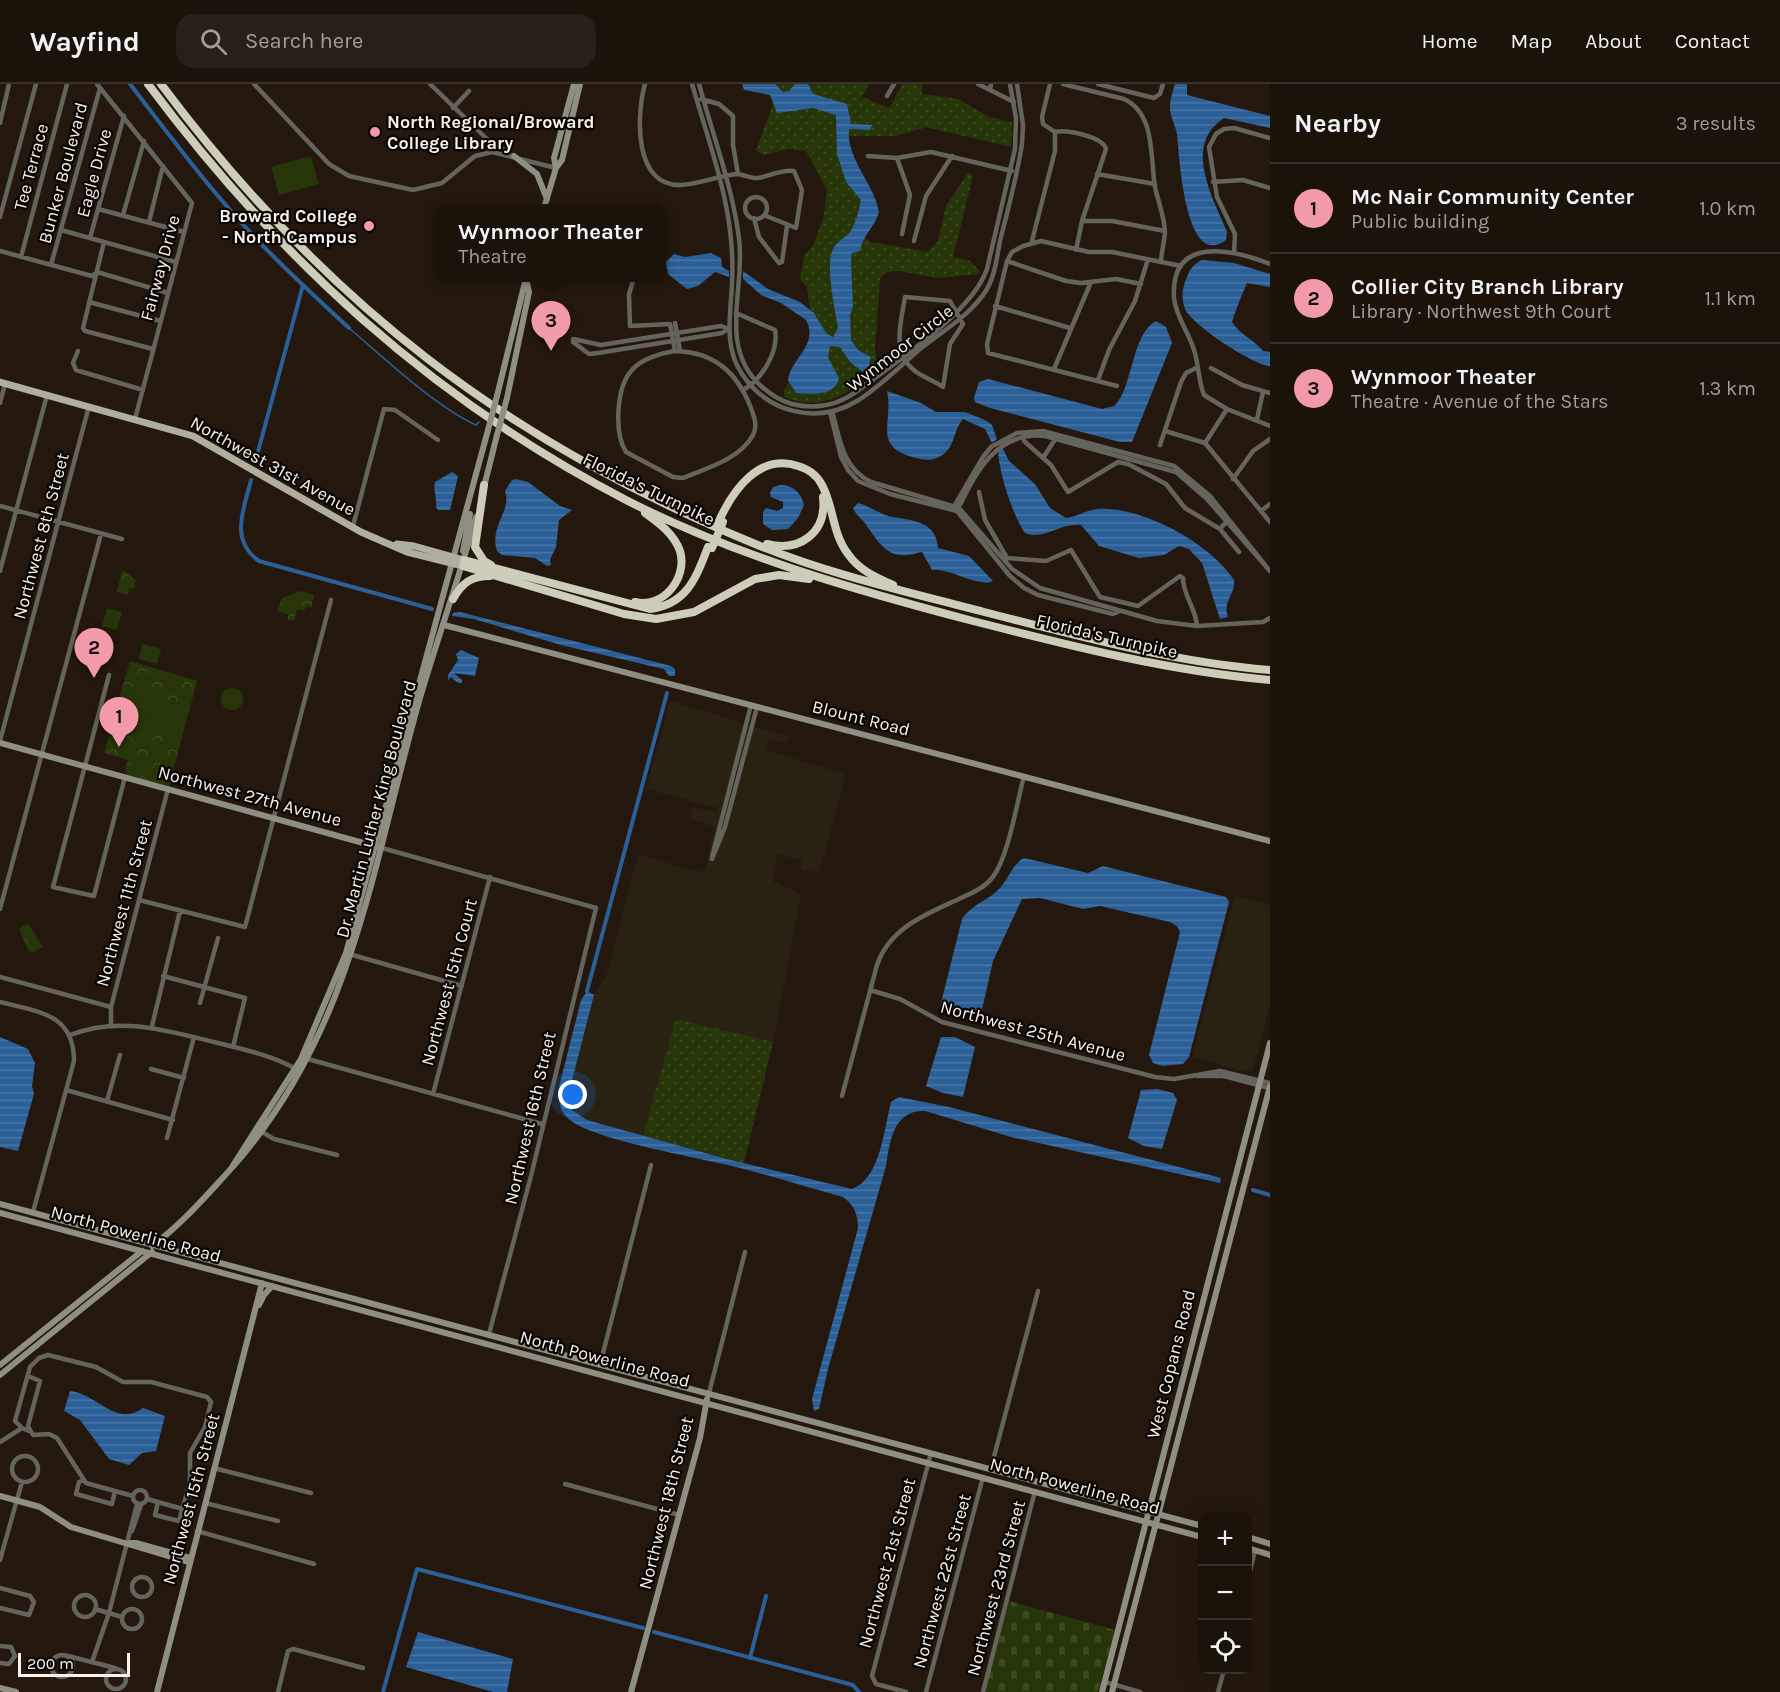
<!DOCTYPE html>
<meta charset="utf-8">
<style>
:root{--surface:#1b120a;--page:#282018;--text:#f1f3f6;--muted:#a09e9c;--line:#39322b;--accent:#f39aaa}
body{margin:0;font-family:Karla,sans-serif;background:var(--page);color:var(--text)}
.controls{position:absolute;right:18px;bottom:18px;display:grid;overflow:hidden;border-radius:12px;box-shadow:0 6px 24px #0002}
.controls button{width:54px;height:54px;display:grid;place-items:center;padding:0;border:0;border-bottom:2px solid var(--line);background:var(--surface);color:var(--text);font:30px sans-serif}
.scale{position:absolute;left:18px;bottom:15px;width:112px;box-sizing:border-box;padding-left:6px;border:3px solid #f9f0e9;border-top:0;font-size:16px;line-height:21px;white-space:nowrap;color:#f9f0e9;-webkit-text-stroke:4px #090503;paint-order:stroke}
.you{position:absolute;left:573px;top:1011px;width:21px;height:21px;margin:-15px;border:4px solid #fff;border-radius:50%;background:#1a73e8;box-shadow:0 0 0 9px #1a73e833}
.badge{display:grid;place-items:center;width:39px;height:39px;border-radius:50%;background:var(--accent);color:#111;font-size:20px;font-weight:700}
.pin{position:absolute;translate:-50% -50px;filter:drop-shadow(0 2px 3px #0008)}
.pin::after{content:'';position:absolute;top:32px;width:21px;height:18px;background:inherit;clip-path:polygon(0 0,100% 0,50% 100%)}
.popup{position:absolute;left:435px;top:120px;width:231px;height:78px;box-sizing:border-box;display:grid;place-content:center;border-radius:12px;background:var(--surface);filter:drop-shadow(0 2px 4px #0005);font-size:20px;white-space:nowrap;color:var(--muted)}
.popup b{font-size:22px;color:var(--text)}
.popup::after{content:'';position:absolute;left:50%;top:100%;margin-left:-12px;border:12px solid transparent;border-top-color:var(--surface)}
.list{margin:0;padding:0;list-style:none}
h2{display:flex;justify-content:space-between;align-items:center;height:78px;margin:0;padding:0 24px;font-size:26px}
h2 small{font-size:20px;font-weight:400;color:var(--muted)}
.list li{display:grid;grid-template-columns:39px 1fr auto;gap:18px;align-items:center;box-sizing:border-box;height:90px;padding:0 24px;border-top:2px solid var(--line)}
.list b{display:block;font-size:22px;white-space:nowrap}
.list p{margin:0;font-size:20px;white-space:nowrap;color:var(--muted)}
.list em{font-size:20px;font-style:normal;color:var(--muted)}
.icon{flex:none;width:33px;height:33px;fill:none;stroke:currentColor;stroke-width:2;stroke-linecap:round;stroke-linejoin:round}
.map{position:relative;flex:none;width:1270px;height:1608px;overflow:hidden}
header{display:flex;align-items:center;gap:36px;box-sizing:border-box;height:84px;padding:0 30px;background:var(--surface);border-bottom:2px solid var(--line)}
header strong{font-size:28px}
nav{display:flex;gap:33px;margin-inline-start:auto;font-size:21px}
.search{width:420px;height:54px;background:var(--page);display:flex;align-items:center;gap:15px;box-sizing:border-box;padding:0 21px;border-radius:18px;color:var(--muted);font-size:22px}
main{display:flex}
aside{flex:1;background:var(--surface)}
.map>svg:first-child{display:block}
.commercial{fill:#292111}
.grass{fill:url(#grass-dots)}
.forest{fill:url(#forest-crowns)}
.cemetery{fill:url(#cemetery-stones)}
.garden{fill:#273608}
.water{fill:url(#water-rules)}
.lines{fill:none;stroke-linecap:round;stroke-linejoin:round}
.stream{stroke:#2a5f97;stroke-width:1.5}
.canal{stroke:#2a5f97;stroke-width:4}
.street{stroke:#65645c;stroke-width:4.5}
.secondary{stroke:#8f8e82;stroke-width:6}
.primary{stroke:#b0af9f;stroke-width:7}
.highway{stroke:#cecdb9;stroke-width:8}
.secondary-bridge{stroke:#8f8e82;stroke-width:6}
.highway-bridge{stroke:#cecdb9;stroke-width:8}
.poi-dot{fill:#f39aaa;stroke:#090503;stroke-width:2}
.labels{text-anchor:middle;stroke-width:4.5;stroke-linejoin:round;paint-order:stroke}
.poi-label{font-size:18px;font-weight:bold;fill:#f9f0e9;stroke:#090503;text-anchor:start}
.street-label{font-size:18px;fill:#f9f0e9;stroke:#090503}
</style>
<header>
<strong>Wayfind</strong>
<div class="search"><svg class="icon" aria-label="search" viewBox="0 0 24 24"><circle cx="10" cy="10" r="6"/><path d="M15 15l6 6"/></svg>Search here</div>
<nav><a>Home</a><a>Map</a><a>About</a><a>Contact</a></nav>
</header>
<main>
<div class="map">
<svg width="1270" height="1608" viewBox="0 0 1270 1608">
<defs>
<pattern id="grass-dots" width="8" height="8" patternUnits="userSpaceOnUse" patternTransform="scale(1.5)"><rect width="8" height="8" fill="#273608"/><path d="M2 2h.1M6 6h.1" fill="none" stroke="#3c4a20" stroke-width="1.8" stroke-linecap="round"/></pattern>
<pattern id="forest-crowns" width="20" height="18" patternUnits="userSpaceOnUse" patternTransform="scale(1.5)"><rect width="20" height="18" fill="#273608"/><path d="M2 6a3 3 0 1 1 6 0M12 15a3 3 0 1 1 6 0" fill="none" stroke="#3c4a20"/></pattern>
<pattern id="cemetery-stones" width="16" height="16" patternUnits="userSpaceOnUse" patternTransform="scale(1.5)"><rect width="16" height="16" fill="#273608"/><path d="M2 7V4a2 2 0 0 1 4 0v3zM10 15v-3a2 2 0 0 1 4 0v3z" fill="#3c4a20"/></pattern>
<pattern id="water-rules" width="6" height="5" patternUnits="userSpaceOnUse" patternTransform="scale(1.5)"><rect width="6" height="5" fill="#2a5f97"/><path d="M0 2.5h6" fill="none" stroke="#4a76a6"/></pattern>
</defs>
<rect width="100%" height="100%" fill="#24180e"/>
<path class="commercial" d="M670 617 790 653 786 660 769 656 766 666 846 690 819 789 802 785 801 776 777 770 773 797 801 810 773 958 675 938 643 1052 587 1036 571 1026 568 1012 594 911 607 890 638 770 697 788 705 786 715 743 689 735 693 723 717 729 718 724 646 705Z
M1235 812 1270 821V922L1253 985 1246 988 1192 973Z"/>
<path class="grass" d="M757 0H869L862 13 889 24 903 0H922V10L958 15 989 33 1012 38 1011 63 926 43 896 52H842L871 115 862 153 871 158 928 168 938 157 946 122 968 89 973 92 953 173 970 177 980 187 978 190 937 194 899 187 886 188 880 195 875 266 877 276 882 283C852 307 824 329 784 313V306L814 255 807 203 800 195 804 172 813 162 824 131 827 106 806 67 789 65 763 71 756 66 775 15Z
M680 936 773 958 744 1079 643 1052 675 937Z"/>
<path class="forest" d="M122 486 136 496 134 505 129 504 128 511 117 508Z
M301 507 314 511 311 524 306 522 304 527 297 525 294 537 288 536V530L277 527 282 514Z
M130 577 197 597 169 702 128 691 125 686 128 676 104 669Z
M28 839 43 863 33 868 29 867 19 845Z"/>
<path class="cemetery" d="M1009 1517 1115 1546 1098 1608H985Z"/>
<path class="garden" d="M311 72 319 100 279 111 271 83Z
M107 524 122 528 117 546 102 542Z
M142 560 161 565 157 580 139 575Z
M125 604 189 622 180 655 116 637Z
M221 615a11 11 0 1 1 22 0a11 11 0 1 1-22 0Z
M135 670 150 674 145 691 130 687Z"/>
<path class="water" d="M742 0H775L783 8 789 7 795 0H808L813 10 847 20 851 40 872 41 870 46 849 45C846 75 874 99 879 128 875 143 862 152 860 167L852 169 851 175 853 223 850 231 851 256 858 266 871 273 869 280 873 289 869 293 850 278 840 263 830 262 828 274 839 294C835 313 811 310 796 309L788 296C792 273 819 261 806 236L781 219 761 211 743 195V187L768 205 800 218 814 229 826 249 833 253 838 244C835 225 825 181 833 165 837 157 845 154 850 148 856 139 859 126 861 116L846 98 837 70 836 31 813 24 777 29 770 11 744 6Z
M1175 0H1187V11L1270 32V44L1224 34C1182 61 1213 114 1227 148L1226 156C1184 188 1179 67 1177 50 1175 41 1170 32 1170 23 1170 15 1173 7 1175 0Z
M711 169 721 174 722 183 729 187V193L715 188 698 202 687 205 668 190 666 178 674 170 685 173Z
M1202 176 1234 179 1270 190V203L1247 199C1241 213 1236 225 1232 238 1240 251 1255 256 1263 267L1270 268V282C1253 281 1192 241 1185 225 1181 214 1182 204 1187 193 1189 186 1195 179 1202 176Z
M1156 237 1166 243 1172 259 1132 358H1120L990 324 975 318 974 314 979 298 988 295 1102 325 1114 322C1133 305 1131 250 1156 237Z
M887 307 921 319 936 328H965L985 336 992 341 997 355 992 359 985 345 963 335C954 345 955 359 946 368 936 377 928 377 916 374 871 363 894 339 887 307Z
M1002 363 1009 377 1035 400 1050 424 1066 434C1077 433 1086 426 1097 425 1142 422 1210 459 1234 496 1236 510 1222 517 1228 533L1220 535 1202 479 1189 465 1179 462 1164 471 1139 474 1099 462 1081 441C1061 438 1043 457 1025 449 1012 430 999 389 998 366Z
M452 388 458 392 450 426H438L436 423C437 414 433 406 435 398Z
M516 395 528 398 560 422 572 426 559 436 556 463 550 476 551 481 547 482 535 474 502 471 497 467C489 442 512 427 505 407L512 396Z
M780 401C793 401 801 408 804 421L798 434 788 445 772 446 763 440V428L766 424 777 427 783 424V418L771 413 770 409 773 403Z
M858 419C870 422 880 431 893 433 914 437 936 437 938 464L969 472 993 497C977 504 951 484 932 486L922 468C917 468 913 471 908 471 885 474 876 454 864 438 860 433 856 431 853 424Z
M460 528 671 582 675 585V592H669L664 585 561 561 474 535 452 532 453 529Z
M461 566 479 574 475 592 454 589 462 596V599H458L451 593 448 596V591L458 576 456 570Z
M1024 774 1088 789 1103 782 1226 813 1229 818 1189 973 1183 980 1162 982 1153 979 1149 971 1180 848 1177 842 1170 838 1100 822 1083 825 1040 814 1022 815 993 877 981 930 978 933 940 923 962 835C972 820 988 817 1000 804 1009 794 1012 781 1024 774Z
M587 907 594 911 568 1012 572 1026 587 1036 727 1075 852 1105C881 1094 884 1044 891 1018L899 1013 949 1023 1221 1094 1220 1099 1011 1053 925 1027C893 1026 890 1057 886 1082L828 1285 819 1325 814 1327 812 1315 858 1144C858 1130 854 1121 843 1113 806 1103 769 1091 732 1082 699 1074 591 1055 570 1036 559 1027 558 1016 559 1003L581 916Z
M0 953 28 965 35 979 32 1002 34 1010 18 1067 0 1063Z
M941 953H955L975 963 963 1013 943 1009 926 1002Z
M1157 1005 1173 1009 1177 1016 1162 1065 1144 1062 1128 1054 1141 1006Z
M70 1307C96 1309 116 1344 143 1324L165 1332 156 1367 142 1369 129 1381 109 1375 80 1336 64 1327Z
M418 1548 513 1575 507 1608H493L406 1583Z"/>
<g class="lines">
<path class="stream" d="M349 244C383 273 436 323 476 341L479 338"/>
<path class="canal" d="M130 0C176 60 221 121 275 174 299 198 324 221 349 244
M256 375 303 201
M251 396C244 425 229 456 259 477L432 525
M587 907 667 609
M1253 1106 1270 1111
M654 1548 853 1601 859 1608
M750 1574 766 1512
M383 1608 417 1485 643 1544"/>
<path class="street" d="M97 0 192 119 135 335
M254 0 329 80 349 92 413 106 442 99 475 72 492 68 556 84
M430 0 488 56 509 69
M645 0C636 32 634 103 681 101 700 100 718 92 736 90 743 90 752 95 758 94 770 92 782 85 794 87L802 106 796 144 764 131
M692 0C711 66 736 128 732 198 731 230 723 262 742 290 768 329 817 341 857 317 880 303 900 282 920 265 943 247 972 230 987 205 995 191 997 173 1000 157 1008 125 1017 93 1022 60L1023 41 1017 0
M699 0C713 52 732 101 739 154 746 204 717 262 761 302 770 310 780 317 792 320 816 326 836 322 856 308 894 279 972 229 987 185L1015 65 1016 34 1010 0
M978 0 990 6
M991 0 990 6 1014 18
M1050 0 1042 33 1043 40 1055 48C1067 45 1103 53 1106 65L1082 137 1076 166
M1063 0 1124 15C1156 30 1150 74 1155 103 1158 117 1165 134 1165 149 1164 158 1162 167 1161 176
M1098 0 1154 14 1160 10 1163 0
M887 12 894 0
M701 15 719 20 733 32V61L738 90
M453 24 469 7
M0 39 9 0
M868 72 897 74 931 68 1012 87
M897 74 910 111 902 150
M1097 90 1155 100
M1213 98 1243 96 1270 104
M745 124a11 11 0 1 1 22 0a11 11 0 1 1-22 0Z
M98 125 184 148
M123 131 144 57
M0 133 36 0
M754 134 759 153 779 179 782 178 787 142
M1082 137H1112L1165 147
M149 138 163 82
M61 146 176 178
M90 154 124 32
M914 157 926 112 952 72
M1032 157 1055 67V48
M104 158 83 244 85 247 153 265
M0 167 92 192 97 188 168 209
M1234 169 1235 150 1217 113 1209 63 1216 50 1224 45 1234 44 1270 54
M21 173 67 0
M1007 177 1066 197 1081 199 1116 195 1141 200
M1270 180C1232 165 1170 151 1174 214 1176 233 1189 249 1194 266 1199 281 1198 296 1204 311L1227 325 1270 342
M51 181 100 4
M634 194 629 210 630 242 670 240 675 267
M905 213 950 217 963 240 950 260 943 303C934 297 923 293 915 287 891 269 901 238 905 213Z
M89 218 160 237
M995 222 1070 244
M736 229 775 246C779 268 762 295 743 306
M675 239 680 267
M573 255 601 261 721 242 729 245
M573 258 589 270 598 269 722 249 728 245
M78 267 73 279 76 286 143 306
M675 267C714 268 737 288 751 324 754 333 758 341 753 351 740 375 707 384 683 394L673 393 626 368C614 349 616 303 632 286 641 275 661 269 675 267Z
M1211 284 1242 301 1270 309
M1054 285 1091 198
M1098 296 1109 266 1135 217 1148 175
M1117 302 988 269 987 260 1007 177 1012 168 1023 162 1041 157 1089 168H1112L1181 182
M0 319 5 300
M830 328 833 330C840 358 844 385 871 398L959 424 1012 485 1040 504 1157 537 1197 542 1263 538 1270 534
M830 328 841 373 848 386 858 397 890 410 957 427 1010 492 1024 504 1038 511 1113 530 1118 528
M1257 335 1263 308
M1165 347 1205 359 1270 438
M1024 357 1051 381 1068 408 1118 378 1128 380 1166 400 1185 424 1220 445 1227 437
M1205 359 1227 325
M1160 361 1181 298 1186 289 1196 284
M1043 374 1054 357V352
M1233 395 1253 367 1270 355
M979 408 985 436 1007 474 1046 477 1071 466 1100 513 1138 522 1180 492 1183 494C1183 512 1196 524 1197 542
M0 422 122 455
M952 426 983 373 991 363 1017 349 1043 347 1174 382 1210 412 1265 481
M957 427C976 388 996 347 1045 352L1176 388 1207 415 1270 487
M1261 427 1270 420
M353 442 384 325 395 326 438 356
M1220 445 1239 468
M0 487 47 311
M109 591 53 803 94 812 125 693
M0 657 89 322
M382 764 596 824 531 1092 489 1250
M712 773 751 621
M712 775 725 743 757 623
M139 816 245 843 331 516
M0 825 101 450
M349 870 462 902
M163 892 245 914 233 963
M0 893 111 923
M870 906 900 915 942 938 1155 993 1174 995 1220 987 1270 999
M0 918C38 928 74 929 74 977L33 1128
M200 919 218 854
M111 940V923L168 705
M152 942 180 827
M70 951C120 932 164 946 214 958 242 965 271 971 296 985
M308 975 542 1040
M151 985 184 994
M1197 992H1224L1269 1004
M66 1006 173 1036
M433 1010 490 793
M842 1012 877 881C890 843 927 830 961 814 972 809 984 804 992 794 1008 775 1017 718 1024 692
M107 1017 120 971
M262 1048 274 1055 337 1071
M167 1054 194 953
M600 1281 651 1081
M28 1292 40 1297 28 1342 33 1351 49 1350 57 1354 86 1399 133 1412
M709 1309 745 1168
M29 1347 22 1344 15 1337 30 1283 39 1274 48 1271 96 1283 123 1298H151L207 1313 211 1318 205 1343 190 1369V1398L179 1437 155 1431 158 1418
M0 1358 22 1344
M12 1385a13 13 0 1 1 26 0a13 13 0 1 1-26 0Z
M214 1384 311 1409
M991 1384 1038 1207
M84 1396 79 1398 76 1410 112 1420 115 1407
M565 1400 679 1431
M133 1413a7 7 0 1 1 14 0a7 7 0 1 1-14 0Z
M147 1415 183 1425
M205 1419 278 1437
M132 1447 141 1421
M197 1447 314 1480
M0 1476 22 1398
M132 1503a10 10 0 1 1 20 0a10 10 0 1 1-20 0Z
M1248 1495 1255 1467
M0 1504 30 1512 34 1518 29 1531 0 1524
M74 1522a11 11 0 1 1 22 0a11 11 0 1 1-22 0Z
M122 1535a10 10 0 1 1 20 0a10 10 0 1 1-20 0Z
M95 1525 122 1533
M0 1562 11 1563 15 1572 9 1580 0 1579
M51 1582a11 11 0 1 1 22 0a11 11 0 1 1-22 0Z
M68 1572 115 1584
M92 1578 109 1529 137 1420
M106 1595a10 10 0 1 1 20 0a10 10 0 1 1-20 0Z
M1105 1598 1140 1608
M278 1608 288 1567 293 1565 363 1584
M906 1608 876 1600 872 1592 931 1369
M926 1608 983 1393
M983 1608 1035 1407
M1218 1608 1224 1586"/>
<path class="secondary" d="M514 72 537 90 547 115
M556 84 554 74 574 0
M544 124 556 84 562 76 580 0
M497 312 526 194
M507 314 529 208 526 195
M484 403 497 351
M463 467 470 430
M444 541 1270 757
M0 659 378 763
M232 1083 301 975 346 869 488 346
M0 1120 1202 1442
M0 1129 1202 1453
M152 1162C181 1141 205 1113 229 1087 353 950 371 785 420 614 438 553 459 494 476 433
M259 1221 264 1211 272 1202
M0 1281 142 1167
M0 1291 152 1168
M0 1412 40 1423 71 1443 188 1478
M1248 1453 1270 1460
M129 1459H136L190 1474
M1248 1464 1270 1471
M0 1604 16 1608
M157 1608 262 1199
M631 1608 700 1354 707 1315
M1102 1608 1270 959
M1112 1608 1270 1002"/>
<path class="primary" d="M0 298 193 352 361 448 407 468 463 482
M397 460 414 462 464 476"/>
<path class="highway" d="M148 0C279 175 431 315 626 416 735 472 855 506 973 537 1071 562 1169 587 1270 596
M161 0C324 218 507 359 760 462 832 491 908 508 984 528 1079 552 1172 578 1270 586
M484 401 475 463 484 477 491 481
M719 437C733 406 759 369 798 382 808 385 817 391 822 401 834 423 832 449 848 470 859 486 875 493 893 501
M767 460C800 468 827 449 823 413
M464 476 650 525C687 520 696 494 708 463
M463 482 624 530 656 535 694 528 755 495 779 491 809 495
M453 515C462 499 471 492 490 492
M635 518C663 525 688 494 680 467 674 450 659 439 645 429"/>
<path class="secondary-bridge" d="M488 346 497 312
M497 351 507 314"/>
<path class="highway-bridge" d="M712 464 723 438"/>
</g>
<g class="poi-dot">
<circle cx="375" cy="48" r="6"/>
<circle cx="369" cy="142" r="6"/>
</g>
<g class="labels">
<g class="poi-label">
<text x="387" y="44">North Regional/Broward<tspan x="387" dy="21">College Library</tspan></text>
<text x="357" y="138" text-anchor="end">Broward College<tspan x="357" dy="21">- North Campus</tspan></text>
</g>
<g class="street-label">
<text transform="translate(31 83) rotate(-75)" y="6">Tee Terrace</text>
<text transform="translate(63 89) rotate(-75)" y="6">Bunker Boulevard</text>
<text transform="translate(94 89) rotate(-75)" y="6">Eagle Drive</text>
<text transform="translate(160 184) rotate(-75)" y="6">Fairway Drive</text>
<text transform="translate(900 264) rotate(-38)" y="6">Wynmoor Circle</text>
<text transform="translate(273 382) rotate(29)" y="6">Northwest 31st Avenue</text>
<text transform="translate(649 405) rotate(26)" y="6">Florida's Turnpike</text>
<text transform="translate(41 452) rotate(-75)" y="6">Northwest 8th Street</text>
<text transform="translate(1107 552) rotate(13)" y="6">Florida's Turnpike</text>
<text transform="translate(861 634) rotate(14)" y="6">Blount Road</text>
<text transform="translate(250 712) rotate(15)" y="6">Northwest 27th Avenue</text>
<text transform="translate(376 725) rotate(-75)" y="6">Dr. Martin Luther King Boulevard</text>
<text transform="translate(124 819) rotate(-75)" y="6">Northwest 11th Street</text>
<text transform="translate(449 898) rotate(-75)" y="6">Northwest 15th Court</text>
<text transform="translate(1033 947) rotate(15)" y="6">Northwest 25th Avenue</text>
<text transform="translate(530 1034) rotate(-77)" y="6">Northwest 16th Street</text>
<text transform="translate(136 1150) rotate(15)" y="6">North Powerline Road</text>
<text transform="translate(605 1275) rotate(15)" y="6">North Powerline Road</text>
<text transform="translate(1171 1280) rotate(-76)" y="6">West Copans Road</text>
<text transform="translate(1075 1402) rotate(15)" y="6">North Powerline Road</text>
<text transform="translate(191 1415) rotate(-75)" y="6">Northwest 15th Street</text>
<text transform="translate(666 1419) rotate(-76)" y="6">Northwest 18th Street</text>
<text transform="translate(887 1479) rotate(-75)" y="6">Northwest 21st Street</text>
<text transform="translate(942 1497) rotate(-75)" y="6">Northwest 22st Street</text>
<text transform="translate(996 1504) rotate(-75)" y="6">Northwest 23rd Street</text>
</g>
</g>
</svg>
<div class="controls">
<button>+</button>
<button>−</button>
<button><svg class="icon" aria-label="locate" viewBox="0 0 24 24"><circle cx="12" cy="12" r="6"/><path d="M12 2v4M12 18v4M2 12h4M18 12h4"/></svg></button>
</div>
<div class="scale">200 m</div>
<div class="you"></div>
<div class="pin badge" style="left:119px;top:663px">1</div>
<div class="pin badge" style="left:94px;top:594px">2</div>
<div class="pin badge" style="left:551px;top:267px">3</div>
<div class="popup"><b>Wynmoor Theater</b>Theatre</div>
</div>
<aside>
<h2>Nearby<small>3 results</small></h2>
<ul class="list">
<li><span class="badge">1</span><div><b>Mc Nair Community Center</b><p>Public building</p></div><em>1.0 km</em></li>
<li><span class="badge">2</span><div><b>Collier City Branch Library</b><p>Library · Northwest 9th Court</p></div><em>1.1 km</em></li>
<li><span class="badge">3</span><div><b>Wynmoor Theater</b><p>Theatre · Avenue of the Stars</p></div><em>1.3 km</em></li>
</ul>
</aside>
</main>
